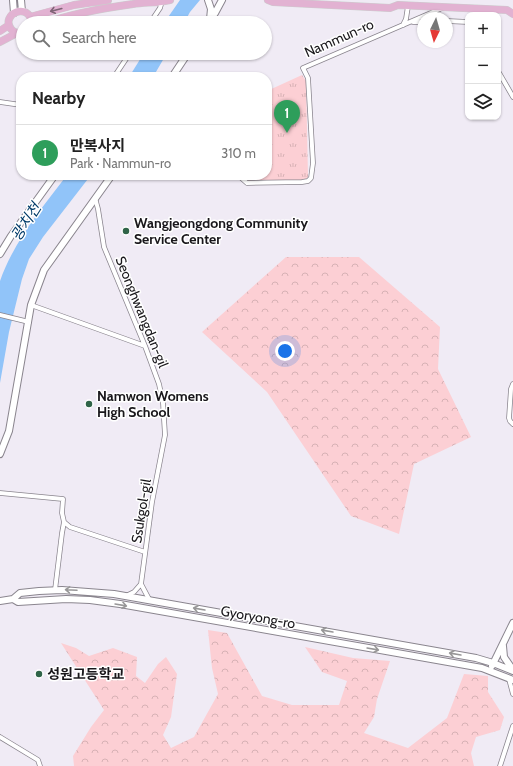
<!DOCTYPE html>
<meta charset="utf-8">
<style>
:root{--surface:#fff;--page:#f2f2f2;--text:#222;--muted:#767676;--line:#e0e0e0;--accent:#b45309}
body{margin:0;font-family:Cabin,"Noto Sans KR",sans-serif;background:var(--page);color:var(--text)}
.controls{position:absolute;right:12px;top:12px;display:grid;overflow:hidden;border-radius:8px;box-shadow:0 1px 3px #0004}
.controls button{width:36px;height:36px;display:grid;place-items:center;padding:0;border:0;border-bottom:1px solid var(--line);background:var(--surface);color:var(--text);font:20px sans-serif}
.compass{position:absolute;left:417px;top:12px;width:36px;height:36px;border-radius:50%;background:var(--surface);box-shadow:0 1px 3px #0004;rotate:185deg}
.you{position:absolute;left:285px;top:351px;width:14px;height:14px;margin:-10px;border:3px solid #fff;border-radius:50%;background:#1a73e8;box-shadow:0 0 0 6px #1a73e833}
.badge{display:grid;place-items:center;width:26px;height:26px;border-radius:50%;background:var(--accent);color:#fff;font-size:13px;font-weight:700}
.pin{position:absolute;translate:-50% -33px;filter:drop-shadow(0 1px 2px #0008)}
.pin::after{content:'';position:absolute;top:21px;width:14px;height:12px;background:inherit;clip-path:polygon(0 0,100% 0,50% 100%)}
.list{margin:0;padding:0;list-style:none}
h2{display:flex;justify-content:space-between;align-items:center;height:52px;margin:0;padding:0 16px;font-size:17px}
h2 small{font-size:13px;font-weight:400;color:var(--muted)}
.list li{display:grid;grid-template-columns:26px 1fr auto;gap:12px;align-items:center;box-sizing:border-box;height:56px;padding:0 16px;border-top:1px solid var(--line)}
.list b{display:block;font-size:15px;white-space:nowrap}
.list p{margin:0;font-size:13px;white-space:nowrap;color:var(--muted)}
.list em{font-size:13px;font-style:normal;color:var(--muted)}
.icon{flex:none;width:22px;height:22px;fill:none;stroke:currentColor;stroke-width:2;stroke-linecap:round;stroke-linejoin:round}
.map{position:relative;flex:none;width:513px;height:766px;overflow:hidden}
.search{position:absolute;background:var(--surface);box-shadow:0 1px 3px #0004;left:16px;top:16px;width:256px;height:44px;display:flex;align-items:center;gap:10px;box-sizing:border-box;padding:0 14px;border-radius:22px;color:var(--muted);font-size:15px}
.panel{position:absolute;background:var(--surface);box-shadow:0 1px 3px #0004;left:16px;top:72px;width:256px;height:108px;border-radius:16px}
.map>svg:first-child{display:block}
.forest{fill:url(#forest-crowns)}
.park{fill:url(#park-tufts)}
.water{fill:#91c4f9}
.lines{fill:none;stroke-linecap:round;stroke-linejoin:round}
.street-casing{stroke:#8a858e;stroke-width:5.5}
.secondary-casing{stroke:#8a858e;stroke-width:8}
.primary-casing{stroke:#cccccd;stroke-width:8}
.street{stroke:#fff;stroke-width:4}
.secondary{stroke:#fff;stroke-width:6}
.primary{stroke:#e2b2d2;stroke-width:7}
.oneway{stroke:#7e6476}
.oneway2{stroke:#989798}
.poi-dot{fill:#2f6347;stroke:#fff;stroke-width:1.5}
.labels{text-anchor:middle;stroke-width:3;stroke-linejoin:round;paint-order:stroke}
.street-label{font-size:14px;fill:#19171b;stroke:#fff}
.poi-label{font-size:14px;font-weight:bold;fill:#19171b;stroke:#fff;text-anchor:start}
.water-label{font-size:15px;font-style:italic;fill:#003a68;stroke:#fff}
</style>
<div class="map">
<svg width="513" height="766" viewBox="0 0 513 766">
<defs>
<pattern id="forest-crowns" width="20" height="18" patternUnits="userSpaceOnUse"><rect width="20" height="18" fill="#fccfd4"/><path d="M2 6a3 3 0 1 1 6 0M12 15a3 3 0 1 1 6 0" fill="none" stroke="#d7b1b5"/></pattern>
<pattern id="park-tufts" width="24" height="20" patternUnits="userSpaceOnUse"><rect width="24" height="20" fill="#fccfd4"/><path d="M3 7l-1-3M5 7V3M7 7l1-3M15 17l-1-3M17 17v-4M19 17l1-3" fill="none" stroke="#d7b1b5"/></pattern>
</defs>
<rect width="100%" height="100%" fill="#f0ebf5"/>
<path class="forest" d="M286 257H359L440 327 438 369 471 437 414 464 399 534 351 516 267 392 202 332Z
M208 630 227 633 262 696 292 705H339L347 681 322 672 305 647 353 658 390 661 377 699 374 717 364 733 408 748 447 718 464 674 488 676V692L504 717 500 730 476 737 471 753 474 766H74L73 756 91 727 104 710 61 643 76 648 89 656 113 648 137 657 136 676 145 683 158 664 166 657 177 674 171 717 163 735 171 748 194 737 218 694 212 668Z"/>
<path class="park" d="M302 75 306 81 308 177 305 180 300 181H248L244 178 242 175H267V91Z"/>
<path class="water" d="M180 0H200L190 12 184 23H164Z
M144 53H167L153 77H129Z
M67 175H91L43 237 29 259 22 279 9 332 0 383V281C14 241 42 208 67 175Z"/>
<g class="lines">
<g class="street-casing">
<path id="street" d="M475 15 476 8
M447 21 468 22
M413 22H423
M150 23 160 8 162 1
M403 25 406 19 408 6
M498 71 513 97
M114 77 130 53
M0 102 21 105
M238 175 247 183 302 182 308 181 311 178 313 163 308 78 303 68 440 9
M95 198 98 209 104 247 145 346 159 384 163 403 165 435 152 502 141 584 134 592 126 596
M31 305 145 346
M0 315 29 322
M513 384 511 389 509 418 510 421 513 424
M0 493 63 499 62 513 64 522 62 533 55 590
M64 522 70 527 145 552
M141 584 150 601
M509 679 513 694
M0 737 38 760 40 766
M500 766 513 726"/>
</g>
<g class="secondary-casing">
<path id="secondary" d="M13 0 14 13
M21 0 22 11
M208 0 211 9 210 19
M208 23 215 13 222 0
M172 77 188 53
M0 254 11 236 55 175
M0 454 9 431 31 305 44 270 112 175
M13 599 18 602 66 599 90 600 120 604 482 668 513 680
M0 601 13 599 20 593 39 591 62 590 114 594 476 658 493 663 513 671
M503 646 504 657 513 670
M492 666 513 623"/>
</g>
<g class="primary-casing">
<path id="primary" d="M268 0 273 2 390 8 398 5 507 10 513 14
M30 17 74 5 108 0
M46 23C74 13 104 8 133 4 145 2 158 3 170 0
M0 31 9 25
M23 34C18 34 14 33 11 29 0 14 29 1 32 23
M0 42 17 33"/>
</g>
<use href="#street" class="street"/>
<use href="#secondary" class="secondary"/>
<use href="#primary" class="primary"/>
</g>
<defs><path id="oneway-shaft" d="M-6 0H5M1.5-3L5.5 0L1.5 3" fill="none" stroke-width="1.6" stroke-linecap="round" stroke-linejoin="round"/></defs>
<use class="oneway" href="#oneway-shaft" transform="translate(56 10) rotate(166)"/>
<g class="oneway2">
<use href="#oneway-shaft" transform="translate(71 590) rotate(-177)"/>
<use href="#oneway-shaft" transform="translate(121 605) rotate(10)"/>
<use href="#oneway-shaft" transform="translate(199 609) rotate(-170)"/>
<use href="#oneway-shaft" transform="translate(327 631) rotate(-170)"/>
<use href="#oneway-shaft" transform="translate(373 649) rotate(10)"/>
<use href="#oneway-shaft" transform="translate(455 654) rotate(-170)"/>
</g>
<g class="poi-dot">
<circle cx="126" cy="231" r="4"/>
<circle cx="89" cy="404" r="4"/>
<circle cx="39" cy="674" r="4"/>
</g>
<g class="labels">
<g class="street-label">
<text transform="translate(339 38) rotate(-24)" y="5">Nammun-ro</text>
<text transform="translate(142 312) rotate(68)" y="5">Seonghwangdan-gil</text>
<text transform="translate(141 511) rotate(-81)" y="5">Ssukgol-gil</text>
<text transform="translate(258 617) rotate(10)" y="5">Gyoryong-ro</text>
</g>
<g class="poi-label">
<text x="134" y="228">Wangjeongdong Community<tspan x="134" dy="16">Service Center</tspan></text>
<text x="97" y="401">Namwon Womens<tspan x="97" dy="16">High School</tspan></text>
<text x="47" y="679">성원고등학교</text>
</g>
<g class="water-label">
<text transform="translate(26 222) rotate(-57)" y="5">광치천</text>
</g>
</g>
</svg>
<div class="controls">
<button>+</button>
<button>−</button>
<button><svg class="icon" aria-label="layers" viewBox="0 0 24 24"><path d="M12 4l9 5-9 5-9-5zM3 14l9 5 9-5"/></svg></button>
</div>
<svg class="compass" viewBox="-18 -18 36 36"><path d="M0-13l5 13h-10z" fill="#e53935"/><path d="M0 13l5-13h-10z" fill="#767676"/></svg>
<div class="you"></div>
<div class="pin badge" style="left:287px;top:133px;background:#2e9e5b">1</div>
<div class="search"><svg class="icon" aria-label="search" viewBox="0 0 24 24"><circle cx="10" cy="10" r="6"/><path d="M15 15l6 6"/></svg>Search here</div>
<section class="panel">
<h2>Nearby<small></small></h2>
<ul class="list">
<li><span class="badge" style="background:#2e9e5b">1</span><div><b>만복사지</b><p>Park · Nammun-ro</p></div><em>310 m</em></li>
</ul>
</section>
</div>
